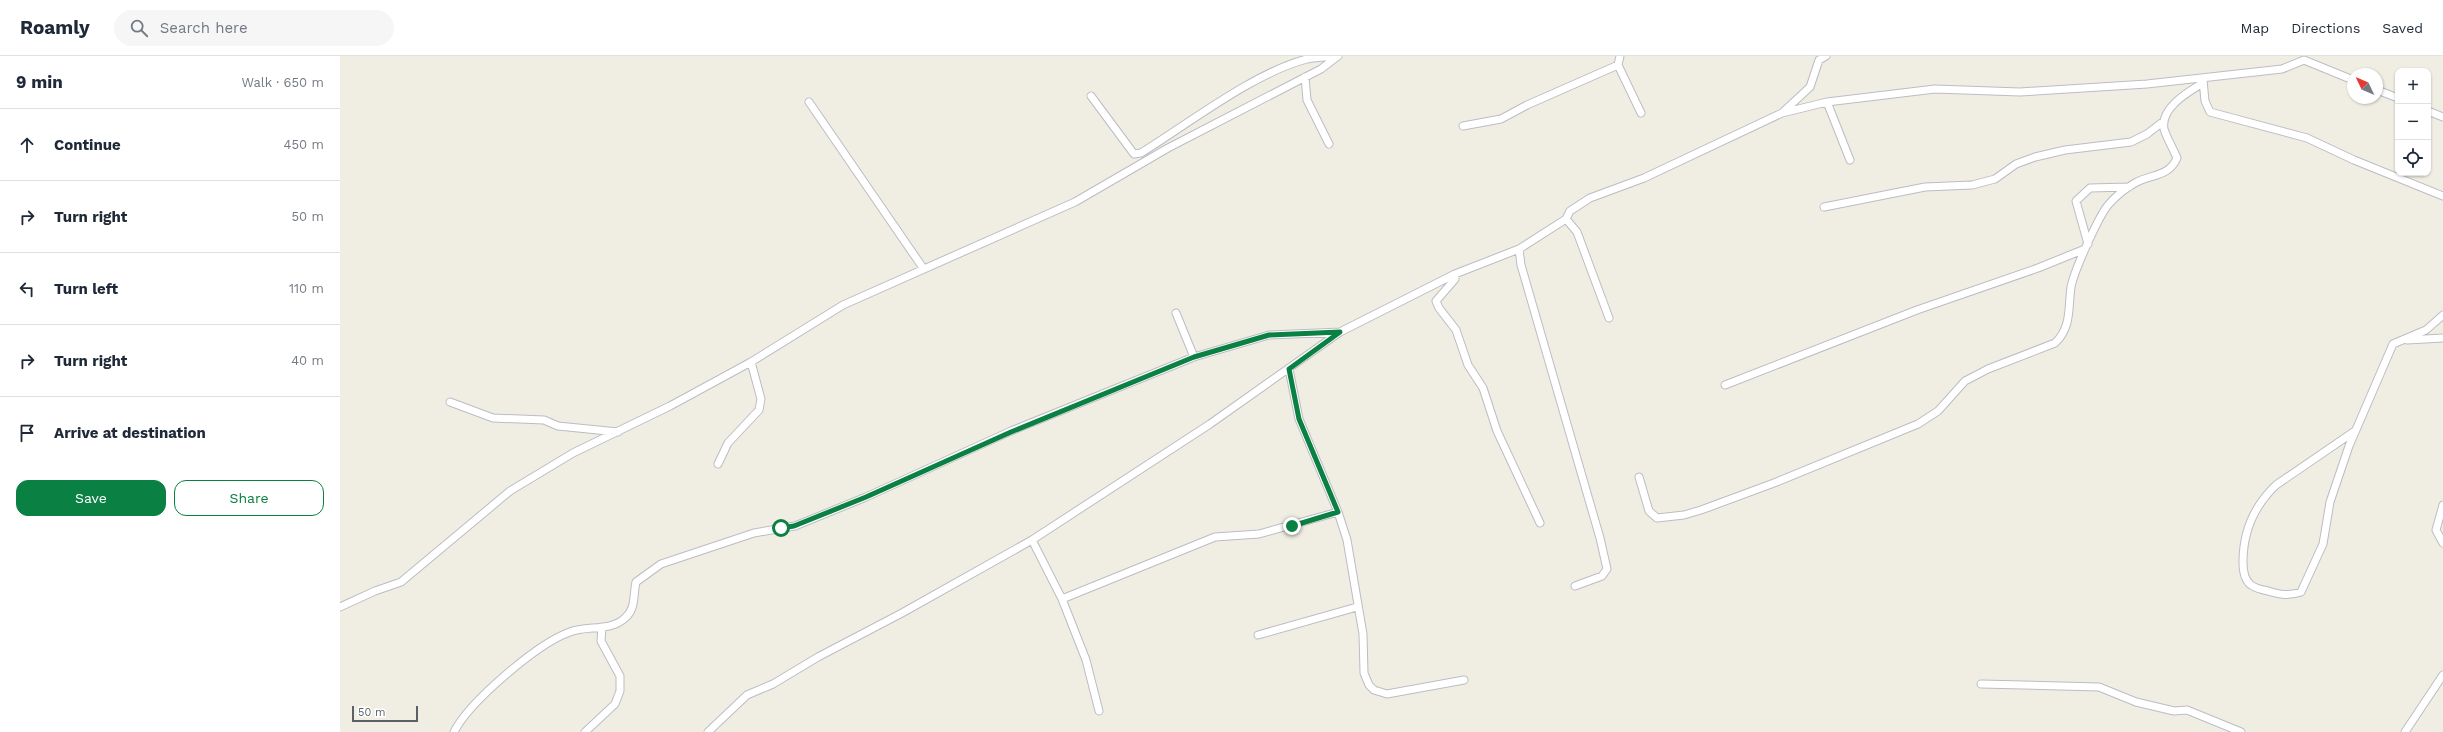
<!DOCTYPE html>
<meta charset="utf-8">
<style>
:root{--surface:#fff;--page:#f6f6f7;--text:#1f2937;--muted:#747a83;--line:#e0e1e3;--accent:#0b8043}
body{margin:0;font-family:"Work Sans",sans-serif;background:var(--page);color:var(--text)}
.controls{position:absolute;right:12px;top:12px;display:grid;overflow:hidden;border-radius:8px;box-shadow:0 1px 3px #0004}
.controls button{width:36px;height:36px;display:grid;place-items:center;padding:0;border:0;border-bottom:1px solid var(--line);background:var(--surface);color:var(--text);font:20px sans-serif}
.compass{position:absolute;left:2007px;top:12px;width:36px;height:36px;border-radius:50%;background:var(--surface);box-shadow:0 1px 3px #0004;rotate:314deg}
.scale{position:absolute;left:12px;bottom:10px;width:66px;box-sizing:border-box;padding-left:4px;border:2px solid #5b5f66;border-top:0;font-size:11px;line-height:14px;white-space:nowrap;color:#5b5f66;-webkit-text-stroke:3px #fff;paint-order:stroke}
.stop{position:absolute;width:12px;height:12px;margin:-9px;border:3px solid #0b8043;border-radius:50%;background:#fff}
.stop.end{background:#0b8043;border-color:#fff;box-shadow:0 1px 4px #0008}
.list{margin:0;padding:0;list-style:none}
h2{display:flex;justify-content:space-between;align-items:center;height:52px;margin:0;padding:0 16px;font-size:17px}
h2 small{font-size:13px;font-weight:400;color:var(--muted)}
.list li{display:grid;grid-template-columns:26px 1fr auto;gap:12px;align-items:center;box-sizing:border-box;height:72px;padding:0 16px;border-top:1px solid var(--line)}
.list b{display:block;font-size:15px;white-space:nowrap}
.list em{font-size:13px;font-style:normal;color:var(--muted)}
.actions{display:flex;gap:8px;padding:12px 16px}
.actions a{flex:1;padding:9px 0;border:1px solid var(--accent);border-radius:12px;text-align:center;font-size:14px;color:var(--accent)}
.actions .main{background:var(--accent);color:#fff}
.icon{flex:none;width:22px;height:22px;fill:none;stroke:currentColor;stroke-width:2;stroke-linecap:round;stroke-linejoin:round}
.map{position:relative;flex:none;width:2103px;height:676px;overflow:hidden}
header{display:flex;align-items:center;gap:24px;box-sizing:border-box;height:56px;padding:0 20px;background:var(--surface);border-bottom:1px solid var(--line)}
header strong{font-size:19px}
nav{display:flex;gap:22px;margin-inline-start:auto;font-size:14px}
.search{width:280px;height:36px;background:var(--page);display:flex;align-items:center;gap:10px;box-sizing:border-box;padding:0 14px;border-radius:22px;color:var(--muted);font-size:15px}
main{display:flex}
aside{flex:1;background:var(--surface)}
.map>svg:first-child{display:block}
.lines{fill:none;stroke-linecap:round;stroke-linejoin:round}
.minor-casing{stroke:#bbbdc4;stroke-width:9}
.minor{stroke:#fff;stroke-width:7}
.route{stroke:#0b8043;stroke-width:5}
</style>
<header>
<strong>Roamly</strong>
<div class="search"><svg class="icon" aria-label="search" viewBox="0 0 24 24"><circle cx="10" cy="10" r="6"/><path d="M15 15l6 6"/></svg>Search here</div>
<nav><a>Map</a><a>Directions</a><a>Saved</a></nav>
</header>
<main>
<aside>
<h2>9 min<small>Walk · 650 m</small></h2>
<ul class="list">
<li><svg class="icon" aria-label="ahead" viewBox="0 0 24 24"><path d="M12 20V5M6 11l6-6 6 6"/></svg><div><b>Continue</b></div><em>450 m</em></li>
<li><svg class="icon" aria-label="right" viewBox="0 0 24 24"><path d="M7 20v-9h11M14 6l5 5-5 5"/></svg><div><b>Turn right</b></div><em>50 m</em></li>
<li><svg class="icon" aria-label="left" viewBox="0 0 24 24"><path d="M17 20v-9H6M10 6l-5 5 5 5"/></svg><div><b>Turn left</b></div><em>110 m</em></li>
<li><svg class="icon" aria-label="right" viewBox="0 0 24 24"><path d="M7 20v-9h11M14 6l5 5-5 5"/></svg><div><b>Turn right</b></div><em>40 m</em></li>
<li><svg class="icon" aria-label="arrive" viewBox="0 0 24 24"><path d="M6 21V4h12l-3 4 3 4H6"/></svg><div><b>Arrive at destination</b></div></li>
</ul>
<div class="actions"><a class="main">Save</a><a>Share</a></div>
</aside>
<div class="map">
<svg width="2103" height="676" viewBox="0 0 2103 676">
<rect width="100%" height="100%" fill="#f0eee3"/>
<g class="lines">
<g class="minor-casing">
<path id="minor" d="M1280 0 1278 9 1301 57
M965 21 967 44 989 88
M1863 24 1865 45 1870 56 1967 82 2014 104 2103 140
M2037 34 2058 42
M751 40 794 98 801 97C848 68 915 16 967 3 977 1 988 1 998 0
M469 46 583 212
M1487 46 1510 104
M2088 55 2103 61
M1442 57 1487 46 1595 33 1680 36 1807 28 1942 13 1964 4 2013 24
M1123 70 1161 63 1187 49 1278 9
M1484 151 1585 131 1632 129 1655 123 1676 108 1695 101 1725 94 1791 86 1807 78 1824 65
M1226 163 1237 176 1269 262
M1748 188 1736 145 1750 132 1789 131
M1179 193 1181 209 1260 482 1267 513 1262 520 1235 530
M1115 218V223L1096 245 1099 252 1116 274 1128 309 1143 332 1157 375 1200 467
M836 257 854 301
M2067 284 2103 282
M949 313 959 363 998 456 1007 484 1023 578 1024 617 1029 629 1034 634 1047 638 1124 624
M1385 329 1577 254 1698 212 1745 193
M110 346 153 362 204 364 218 370 278 376
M2015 375 1936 429C1914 450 1903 476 1903 506 1903 515 1904 524 1911 529 1915 532 1923 534 1928 535 1940 539 1949 540 1961 536L1983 488 1990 446 2009 390 2053 288 2086 274 2103 259
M378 408 388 387 419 354 421 343 411 306
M1299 421 1309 455 1317 462 1344 459 1361 454 1434 427 1578 368 1598 355 1625 325 1648 313 1715 287C1732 271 1728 251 1731 231 1734 215 1759 159 1769 148 1776 140 1786 132 1795 127 1811 118 1829 121 1837 102 1833 92 1827 83 1824 73 1820 52 1848 36 1863 27
M2103 449 2096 474 2103 487
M692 484 722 543 875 481 919 478 998 456
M722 543 746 604 759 655
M0 551 35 535 61 526 170 435 233 397 330 350 411 306 503 249 735 146 828 92 981 13 998 0
M918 579 1017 551
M1641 628 1759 631 1796 646 1834 655 1847 654 1901 676
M114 676C129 646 198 587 230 576 247 569 270 576 285 562 296 553 293 539 296 526L321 508 414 477 455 470 526 441 671 375 854 301 929 279 1000 276
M245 676 275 648 280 635V620L261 585 262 571
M368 676 407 639 433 628 478 601 562 557 692 484 870 368 1000 276 1115 218 1179 193 1226 163 1230 155 1250 142 1304 122 1442 57 1470 31 1479 4 1486 0
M2065 676 2103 619"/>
</g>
<use href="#minor" class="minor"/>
</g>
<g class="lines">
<path class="route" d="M441 472 454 470 526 441 671 376 854 301 929 279 1000 276 949 313 959 363 998 456 952 470"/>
</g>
</svg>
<div class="controls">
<button>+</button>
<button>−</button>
<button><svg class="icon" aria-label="locate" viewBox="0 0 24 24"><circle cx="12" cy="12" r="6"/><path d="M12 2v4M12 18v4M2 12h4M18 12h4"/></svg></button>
</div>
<svg class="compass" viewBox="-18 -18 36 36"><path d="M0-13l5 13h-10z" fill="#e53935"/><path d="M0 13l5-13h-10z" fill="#747a83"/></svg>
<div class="scale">50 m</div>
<div class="stop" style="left:441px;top:472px"></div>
<div class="stop end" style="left:952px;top:470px"></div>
</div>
</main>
